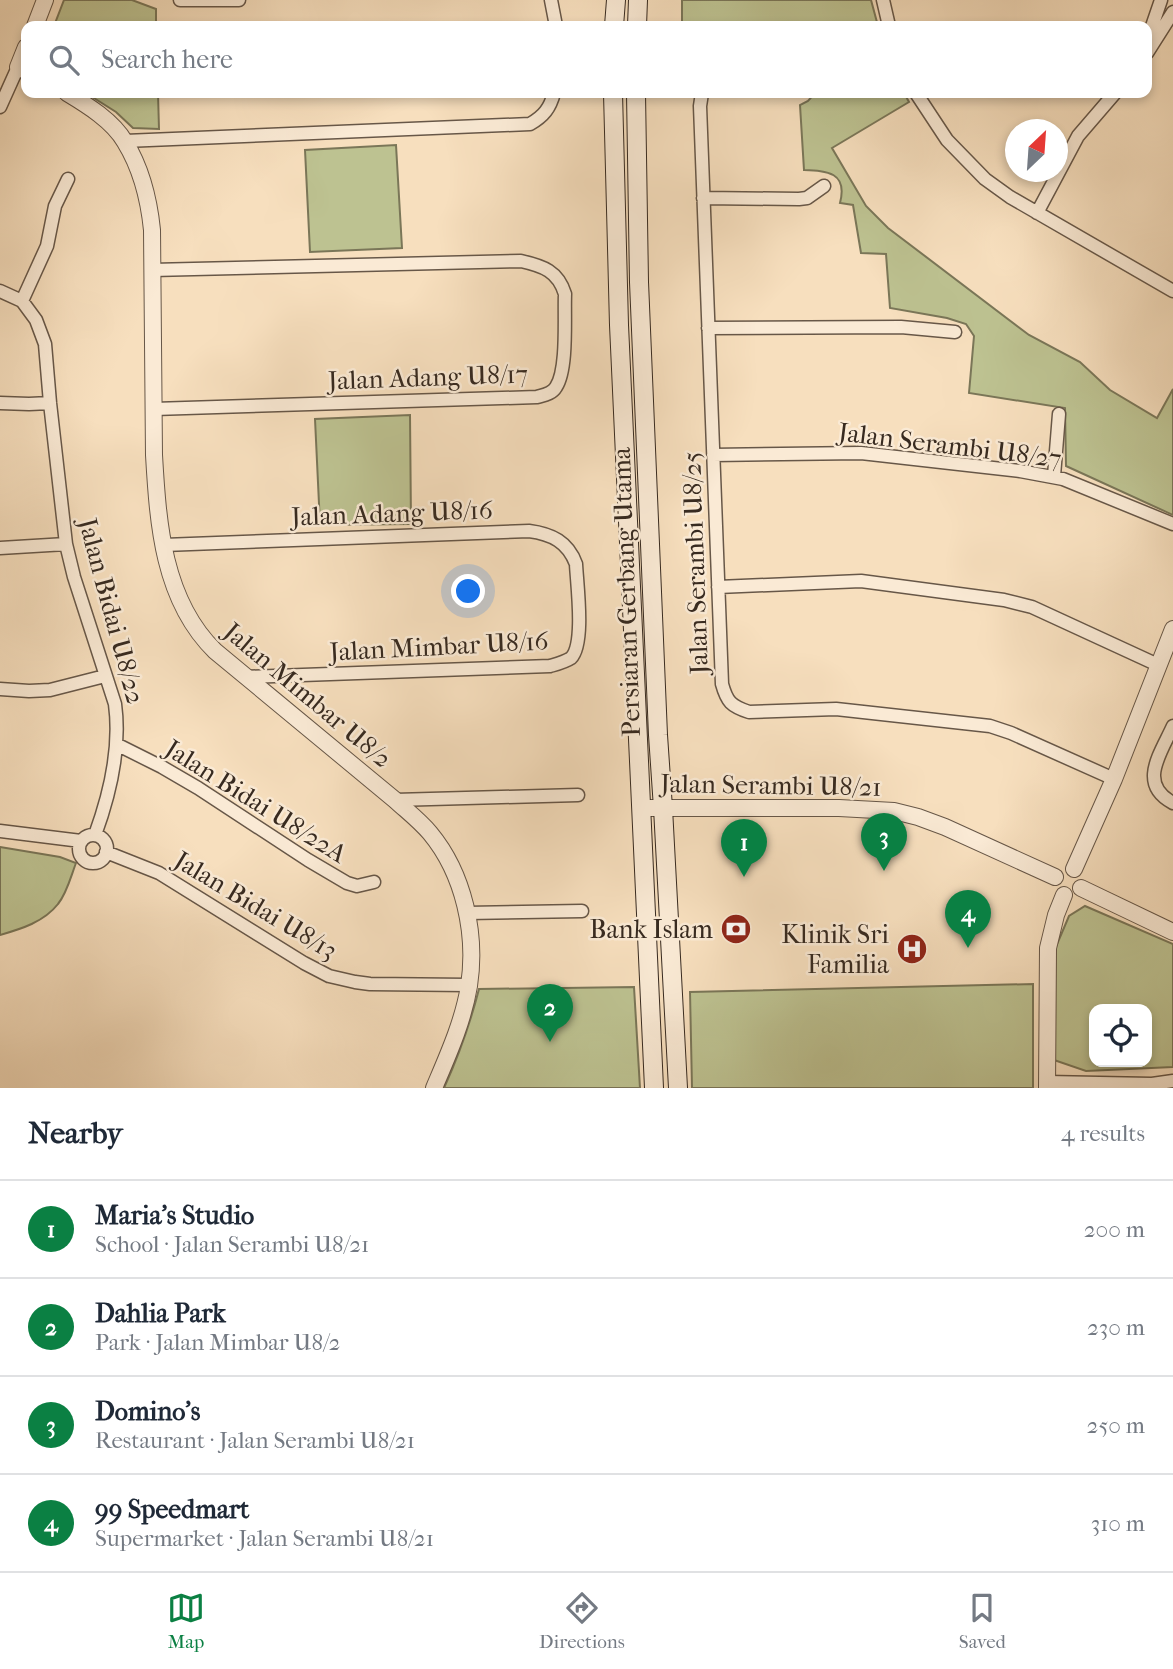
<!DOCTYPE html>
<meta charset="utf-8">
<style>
:root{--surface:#fff;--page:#f6f6f7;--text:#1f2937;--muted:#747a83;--line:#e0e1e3;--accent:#0b8043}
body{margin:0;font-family:"IM FELL French Canon",serif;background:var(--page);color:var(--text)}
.controls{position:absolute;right:21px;bottom:21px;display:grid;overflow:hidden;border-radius:14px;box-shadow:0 4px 10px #0003}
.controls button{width:63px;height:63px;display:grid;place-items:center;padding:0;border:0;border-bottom:2px solid var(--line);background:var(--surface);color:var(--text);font:35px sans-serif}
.compass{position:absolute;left:1005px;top:119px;width:63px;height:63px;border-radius:50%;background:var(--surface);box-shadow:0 4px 10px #0003;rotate:25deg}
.you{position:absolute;left:469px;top:592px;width:24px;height:24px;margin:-18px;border:5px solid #fff;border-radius:50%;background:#1a73e8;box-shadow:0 0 0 10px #1a73e833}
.badge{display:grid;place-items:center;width:46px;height:46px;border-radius:50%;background:var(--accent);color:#fff;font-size:23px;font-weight:700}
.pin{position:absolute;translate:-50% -58px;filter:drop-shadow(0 2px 4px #0008)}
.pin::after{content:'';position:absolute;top:37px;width:24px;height:21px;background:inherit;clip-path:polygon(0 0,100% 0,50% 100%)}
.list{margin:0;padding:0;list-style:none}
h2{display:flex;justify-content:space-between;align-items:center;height:91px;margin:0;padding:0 28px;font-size:30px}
h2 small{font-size:23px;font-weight:400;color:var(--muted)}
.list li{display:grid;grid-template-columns:46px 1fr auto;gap:21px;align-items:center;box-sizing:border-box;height:98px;padding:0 28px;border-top:2px solid var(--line)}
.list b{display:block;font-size:26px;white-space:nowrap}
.list p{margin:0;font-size:23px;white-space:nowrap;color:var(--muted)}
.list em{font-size:23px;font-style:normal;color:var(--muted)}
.icon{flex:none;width:38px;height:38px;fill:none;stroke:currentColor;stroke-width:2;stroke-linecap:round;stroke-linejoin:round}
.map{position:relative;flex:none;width:1173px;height:1088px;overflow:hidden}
.search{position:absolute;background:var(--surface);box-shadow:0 4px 10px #0003;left:21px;right:21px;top:21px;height:77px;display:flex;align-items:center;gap:18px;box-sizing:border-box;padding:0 24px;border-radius:14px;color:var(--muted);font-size:26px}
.sheet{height:483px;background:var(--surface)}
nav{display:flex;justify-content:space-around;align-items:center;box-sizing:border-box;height:98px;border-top:2px solid var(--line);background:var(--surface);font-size:19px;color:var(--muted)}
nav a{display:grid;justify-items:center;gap:4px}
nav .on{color:var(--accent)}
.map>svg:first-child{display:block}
.green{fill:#bdc291;stroke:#7a7658;stroke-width:2;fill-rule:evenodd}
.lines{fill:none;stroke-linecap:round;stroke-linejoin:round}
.minor-casing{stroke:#675748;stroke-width:15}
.tertiary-casing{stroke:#675748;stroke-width:18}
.secondary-casing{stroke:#372a20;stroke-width:20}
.minor{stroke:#faead5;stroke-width:12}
.tertiary{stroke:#faead5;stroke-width:16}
.secondary{stroke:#faead5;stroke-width:18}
.labels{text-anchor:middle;stroke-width:5;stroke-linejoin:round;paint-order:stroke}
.street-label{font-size:26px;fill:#372a20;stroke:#faead5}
.poi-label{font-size:26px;fill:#372a20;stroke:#faead5;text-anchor:end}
</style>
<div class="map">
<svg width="1173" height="1088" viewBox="0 0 1173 1088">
<rect width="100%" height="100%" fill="#f7dfbe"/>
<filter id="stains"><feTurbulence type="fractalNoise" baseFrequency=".00286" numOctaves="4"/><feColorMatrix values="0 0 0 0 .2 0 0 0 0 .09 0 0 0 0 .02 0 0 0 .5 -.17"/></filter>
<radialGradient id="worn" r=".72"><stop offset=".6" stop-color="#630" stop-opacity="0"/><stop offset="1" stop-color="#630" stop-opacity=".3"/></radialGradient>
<path class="green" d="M64 0H132L156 9V26H54Z
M682 0H871L878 26H682Z
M86 93H158L159 129 133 128 116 112Z
M815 93H904L909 102 832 148 866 206 888 228 1029 335 1080 362 1110 390 1157 418 1173 389V515L1066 466 1065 408 969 393 974 336 966 324 947 318 890 308 886 254 861 253 853 205 840 203C848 172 827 171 804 170L800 105 808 101Z
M396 145 402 248 310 252 305 150Z
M410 415 411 524 320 525 315 419Z
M0 847 60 857 76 863C71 876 67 893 58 904 44 922 21 929 0 935Z
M1085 906 1173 944V1067L1086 1071 1054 1060 1052 956 1069 916ZM1094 1009H1147V1062H1094Z
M1033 984V1088H692L690 992Z
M634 987 640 1088H444C459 1055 470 1024 479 989Z"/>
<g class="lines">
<g class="minor-casing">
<path id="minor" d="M180 0H239
M551 0 556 26
M883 0 889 26
M1147 41 1161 0
M1147 53 1173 12
M702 93 700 106 722 684C727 702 731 706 749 712L836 709 990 726 1011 733 1114 779
M916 93 947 140 985 179 1010 197 1173 291
M0 107 18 67
M125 141 530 124C544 116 550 108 554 93
M703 198 799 199 807 198 824 186
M1037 213 1078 136 1115 93
M152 270 521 261C543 266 558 271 565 294 564 316 568 369 556 387 552 394 544 395 537 397L154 409
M0 291 22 301 36 320 45 344 50 403 66 544 74 577 115 704C121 748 110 794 95 835
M22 301 47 246 55 206 68 179
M708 328 901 327 955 332
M0 403 29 404 50 403
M713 455 861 453 1020 471 1063 479 1173 524
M1054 476 1059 414
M164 545 529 531C552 534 568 542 576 564 577 585 585 644 571 658 565 662 557 664 550 666L245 677
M0 548 66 544
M718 587 861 581 1004 600 1032 607 1158 665
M0 689 29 691 50 690 105 676
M1173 726C1161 753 1137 784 1173 803
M116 744 162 767 198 788 308 860 347 883 357 886 374 882
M395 800 578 795
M0 831 81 841
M79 849a14 14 0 1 1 28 0a14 14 0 1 1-28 0Z
M106 852 159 873 304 963 329 976 355 982 370 984 469 985
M467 913 582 911
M1047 1082 1152 1084 1173 1081"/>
</g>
<g class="tertiary-casing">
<path id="tertiary" d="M35 26 45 0
M26 47 18 67 26 71
M67 93C87 105 113 121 125 142 141 168 149 200 152 230L154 455C158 524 163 600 215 651L395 800C407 811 420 821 430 833 464 874 477 934 469 986 463 1022 448 1055 434 1088
M642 808H839L894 811 918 817 945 827 1055 877
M1074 869 1114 779 1173 629
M1081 888 1173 932
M1047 1088 1048 948 1056 915 1064 895"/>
</g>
<g class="secondary-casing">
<path id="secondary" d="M614 26 616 0
M637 26 638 0
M613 93 619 325 654 1088
M636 93 639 282 658 735 663 808 678 1088"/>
</g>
<use href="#minor" class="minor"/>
<use href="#tertiary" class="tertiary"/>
<use href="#secondary" class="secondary"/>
</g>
<defs>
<g id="bank-disc" transform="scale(1.575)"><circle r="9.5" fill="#8f2418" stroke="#faead5"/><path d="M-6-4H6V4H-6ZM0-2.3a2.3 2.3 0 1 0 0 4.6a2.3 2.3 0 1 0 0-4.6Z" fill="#fff"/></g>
<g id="hospital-disc" transform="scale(1.575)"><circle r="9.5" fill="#8f2418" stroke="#faead5"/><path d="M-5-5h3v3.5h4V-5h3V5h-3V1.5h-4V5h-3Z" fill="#fff"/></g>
</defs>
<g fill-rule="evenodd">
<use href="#bank-disc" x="736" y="929"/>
<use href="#hospital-disc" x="912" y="949"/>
</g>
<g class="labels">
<g class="street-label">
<text transform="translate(428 377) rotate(-2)" y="9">Jalan Adang U8/17</text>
<text transform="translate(950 445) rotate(7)" y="9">Jalan Serambi U8/27</text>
<text transform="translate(392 513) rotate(-2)" y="9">Jalan Adang U8/16</text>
<text transform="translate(695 563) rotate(-92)" y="9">Jalan Serambi U8/25</text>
<text transform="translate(626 592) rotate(-92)" y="9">Persiaran Gerbang Utama</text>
<text transform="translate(112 611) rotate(75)" y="9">Jalan Bidai U8/22</text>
<text transform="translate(439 646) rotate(-3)" y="9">Jalan Mimbar U8/16</text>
<text transform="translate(308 695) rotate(40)" y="9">Jalan Mimbar U8/2</text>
<text transform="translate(771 785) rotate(1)" y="9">Jalan Serambi U8/21</text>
<text transform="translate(256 801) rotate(32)" y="9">Jalan Bidai U8/22A</text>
<text transform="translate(256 905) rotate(31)" y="9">Jalan Bidai U8/13</text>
</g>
<g class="poi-label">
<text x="713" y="938">Bank Islam</text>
<text x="889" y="943">Klinik Sri<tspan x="889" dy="30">Familia</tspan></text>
</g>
</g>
<rect width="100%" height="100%" filter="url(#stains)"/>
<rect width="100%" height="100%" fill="url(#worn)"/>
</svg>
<div class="controls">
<button><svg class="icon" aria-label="locate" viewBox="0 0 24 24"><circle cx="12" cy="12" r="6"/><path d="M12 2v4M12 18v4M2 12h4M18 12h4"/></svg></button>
</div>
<svg class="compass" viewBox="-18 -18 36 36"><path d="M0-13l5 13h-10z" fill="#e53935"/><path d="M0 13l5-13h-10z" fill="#747a83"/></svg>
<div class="you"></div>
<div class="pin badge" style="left:744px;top:877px">1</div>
<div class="pin badge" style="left:550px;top:1042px">2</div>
<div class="pin badge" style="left:884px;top:871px">3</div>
<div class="pin badge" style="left:968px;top:948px">4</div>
<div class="search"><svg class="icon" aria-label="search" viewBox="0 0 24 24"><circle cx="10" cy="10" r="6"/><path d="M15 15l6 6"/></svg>Search here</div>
</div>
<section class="sheet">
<h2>Nearby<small>4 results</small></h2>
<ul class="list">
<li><span class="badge">1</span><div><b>Maria's Studio</b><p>School · Jalan Serambi U8/21</p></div><em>200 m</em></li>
<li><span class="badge">2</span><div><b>Dahlia Park</b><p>Park · Jalan Mimbar U8/2</p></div><em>230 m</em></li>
<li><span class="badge">3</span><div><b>Domino's</b><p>Restaurant · Jalan Serambi U8/21</p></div><em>250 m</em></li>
<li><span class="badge">4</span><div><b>99 Speedmart</b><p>Supermarket · Jalan Serambi U8/21</p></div><em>310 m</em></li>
</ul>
</section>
<nav>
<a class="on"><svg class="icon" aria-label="map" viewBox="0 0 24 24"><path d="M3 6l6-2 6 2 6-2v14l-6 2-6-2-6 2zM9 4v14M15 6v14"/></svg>Map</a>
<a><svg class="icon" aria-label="directions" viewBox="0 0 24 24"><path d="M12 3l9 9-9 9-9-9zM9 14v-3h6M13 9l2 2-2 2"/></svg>Directions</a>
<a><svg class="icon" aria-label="saved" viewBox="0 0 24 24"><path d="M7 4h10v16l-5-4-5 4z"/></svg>Saved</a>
</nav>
